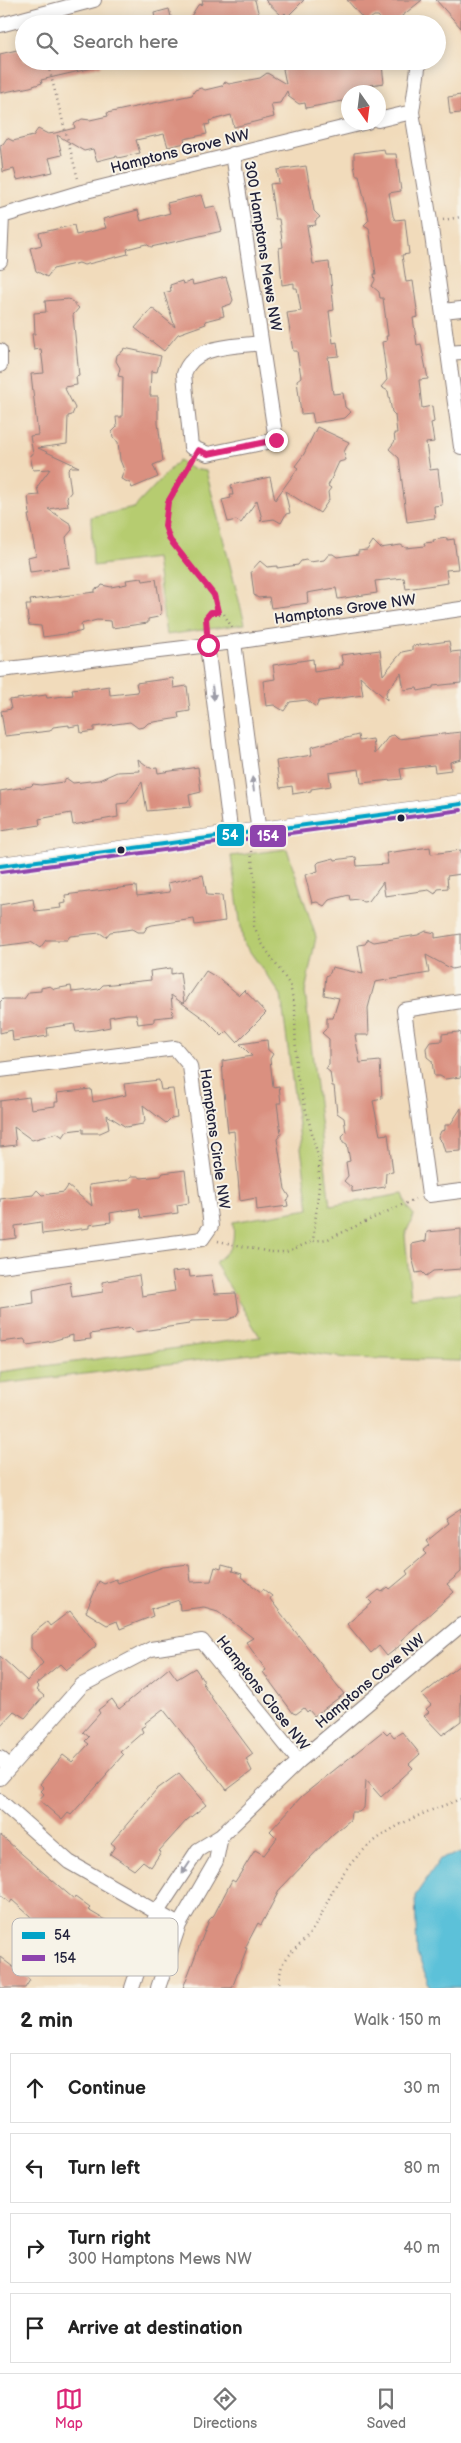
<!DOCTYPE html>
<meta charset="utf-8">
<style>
:root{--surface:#fff;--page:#f2f2f2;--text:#222;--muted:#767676;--line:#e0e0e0;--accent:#db2777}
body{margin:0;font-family:"Balsamiq Sans",sans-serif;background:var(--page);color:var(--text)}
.compass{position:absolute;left:341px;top:85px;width:45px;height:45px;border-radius:50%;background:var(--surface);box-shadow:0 2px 12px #0003;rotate:166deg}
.stop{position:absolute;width:15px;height:15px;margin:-11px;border:4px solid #db2777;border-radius:50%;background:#fff}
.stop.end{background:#db2777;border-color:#fff;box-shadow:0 1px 5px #0008}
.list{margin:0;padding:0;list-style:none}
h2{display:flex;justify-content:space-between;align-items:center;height:65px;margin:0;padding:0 20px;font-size:21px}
h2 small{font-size:16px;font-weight:400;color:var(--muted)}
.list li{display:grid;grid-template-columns:32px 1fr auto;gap:15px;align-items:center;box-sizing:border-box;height:70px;margin:0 10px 10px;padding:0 10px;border:1px solid var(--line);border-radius:0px}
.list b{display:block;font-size:19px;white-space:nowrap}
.list p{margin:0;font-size:16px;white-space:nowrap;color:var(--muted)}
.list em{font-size:16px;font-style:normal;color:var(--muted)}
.icon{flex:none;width:28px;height:28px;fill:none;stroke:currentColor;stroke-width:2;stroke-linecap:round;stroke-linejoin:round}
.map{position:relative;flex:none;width:461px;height:1988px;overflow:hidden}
.search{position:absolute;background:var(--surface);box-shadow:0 2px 12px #0003;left:15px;right:15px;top:15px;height:55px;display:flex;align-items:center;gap:12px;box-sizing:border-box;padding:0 18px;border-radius:28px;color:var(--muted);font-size:19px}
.sheet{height:385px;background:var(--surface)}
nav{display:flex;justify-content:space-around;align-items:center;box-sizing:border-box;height:70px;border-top:1px solid var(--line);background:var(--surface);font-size:14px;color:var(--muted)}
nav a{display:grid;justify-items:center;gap:2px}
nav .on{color:var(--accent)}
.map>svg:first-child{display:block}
.green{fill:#b6cc70;stroke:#6c7756}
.water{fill:#5bc1d9;stroke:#3e728a}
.building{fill:#da9080}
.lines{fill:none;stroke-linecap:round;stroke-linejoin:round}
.minor-casing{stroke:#8a7e7b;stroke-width:16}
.tertiary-casing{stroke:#8a7e7b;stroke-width:19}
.path{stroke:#8a7e7b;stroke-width:2.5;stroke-dasharray:1 4;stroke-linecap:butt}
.minor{stroke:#fff;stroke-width:14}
.tertiary{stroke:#fff;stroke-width:18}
.bus-1-casing{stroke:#f7f3e8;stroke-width:8}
.bus-2-casing{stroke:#f7f3e8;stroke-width:8}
.bus-1{stroke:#02a2c7;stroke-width:4}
.bus-2{stroke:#8e44ad;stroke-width:4}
.oneway{fill:#9c9ca7}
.route{stroke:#db2777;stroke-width:6}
.bus-dot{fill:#22223b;stroke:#f7f3e8;stroke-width:2}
.labels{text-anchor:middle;stroke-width:4;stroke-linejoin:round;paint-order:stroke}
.street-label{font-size:15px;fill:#22223b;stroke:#f7f3e8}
.key{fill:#f7f3e8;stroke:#b7b4b4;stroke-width:1}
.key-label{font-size:14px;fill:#22223b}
.line-badge{stroke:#f7f3e8;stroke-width:2}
.badge-label{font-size:14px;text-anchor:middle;font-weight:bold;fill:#fff}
</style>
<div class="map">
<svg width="461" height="1988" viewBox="0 0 461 1988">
<rect width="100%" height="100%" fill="#f7f3e8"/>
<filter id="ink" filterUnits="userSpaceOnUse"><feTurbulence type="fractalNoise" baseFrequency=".02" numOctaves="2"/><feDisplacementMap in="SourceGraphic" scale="10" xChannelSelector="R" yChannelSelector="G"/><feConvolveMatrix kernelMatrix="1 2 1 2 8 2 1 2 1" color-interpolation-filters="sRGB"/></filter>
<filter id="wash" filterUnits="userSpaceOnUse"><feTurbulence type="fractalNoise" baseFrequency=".0096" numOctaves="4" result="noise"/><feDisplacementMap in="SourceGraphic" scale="20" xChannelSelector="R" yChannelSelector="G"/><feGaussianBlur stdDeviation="1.12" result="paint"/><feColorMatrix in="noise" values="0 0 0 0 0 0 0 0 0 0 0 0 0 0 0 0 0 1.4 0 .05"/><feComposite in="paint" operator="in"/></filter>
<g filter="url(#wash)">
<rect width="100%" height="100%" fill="#f1dbbb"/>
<path class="green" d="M179 460 192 469 206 471 245 624 166 635 156 558 93 566 91 517 134 508Z
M287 849 316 937 305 992 330 1206 403 1194 408 1208 414 1215 405 1235 411 1298 461 1292V1361L347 1358 285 1350 0 1384V1372L260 1337 215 1263C232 1248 235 1245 233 1222L309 1209 281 995 243 942 231 856Z"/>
<path class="water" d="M461 1853V1988H431L417 1954 415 1896 440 1859Z"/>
<g id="blocks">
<path class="building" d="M202 0H255L259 16 253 24H186L198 5 203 4Z
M265 0H304L288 16 285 13 282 16Z
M347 0H422L392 24H385L378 16H374L366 22Z
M436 0H461V28Z
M169 9 173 24H156L154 13Z
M21 49 24 61H100L101 66 41 80 42 83 30 87 0 93V54Z
M318 61H378V65H382L384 83 371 85 373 92H348V100L306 108 305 103 299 104 289 97 287 91 280 103 271 104 274 117 234 127 231 115 209 121 210 124 205 125 207 134 184 139 185 143 168 147 164 134 136 140 140 153 118 158 117 156 97 161 93 149 84 151 57 135 62 155 49 158 53 172 17 180 14 169 3 172 0 145 3 144 7 138 13 141 33 136 38 129 48 134 55 133 75 128 74 124 82 119 90 120 108 116 107 113 192 95 195 90 201 88 205 90 222 86 225 82 229 84 260 78 267 73 286 84 283 69 288 65 296 64 299 66Z
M461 95V113L450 114 448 97Z
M384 149 385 154H396L401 191 389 193 393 216 395 220 405 219 409 254 402 255 406 282 413 281 418 317 413 318 417 345 421 344 428 379 419 380 422 408 432 406 434 422 431 423 434 442 426 443 430 470 438 469 442 505 434 506 435 518 407 522 399 458 389 449 395 441 394 433H397L395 415 392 412 388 391 381 387 387 380 382 342 387 341 386 336H388L383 298H380L379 292 372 286 375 280 374 274H376L369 228 364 225 369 220 359 175H356L354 164V153Z
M306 166 314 211 320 217 315 221 316 225 307 226 313 264 329 262 332 291 334 310 329 311 333 343 337 342 339 356 328 357 333 394 343 393 345 407 351 412 345 418 314 423 312 413 301 414 297 380 301 377 297 351H293L287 313 301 311 297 288H294V283L282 285 279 248 283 247 279 219H275L270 184 279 183 277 170Z
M201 195 205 208 215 206 222 231 151 247 146 244 127 249 128 254 84 265 79 263 53 269 47 277 36 271 30 248 42 245 39 233 74 225 76 235 106 228 103 219 138 210 141 221 170 213 167 203Z
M226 277 233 300 231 304 222 307 224 316 205 321 206 324 178 334 164 351 135 328 152 308 175 327 164 293 171 291 170 285 182 281 183 284 192 281 193 285Z
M69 299 79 308 73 315 79 376 76 377 77 385 64 387 75 408 72 415 68 416 67 444 38 448 79 467H71L68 470 71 492 67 497 68 506 48 509 71 524 72 530 66 537 70 567 30 572 28 557 36 555 28 515H30L28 496 39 495 37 487 50 469 33 470 30 455 33 454 30 436 38 435 31 374 44 373 41 349 34 350 32 334H35L34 313 46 312 45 301Z
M124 348 161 356 157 372 151 371 150 396H158V423L163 461 153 465 158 477 132 488 130 483 121 479 124 470 120 460 118 442 113 438 112 432 117 427 116 417H122L123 377 118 376 120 368 116 361 117 355 123 351Z
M317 427 349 442 344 452 346 460 339 462 328 486 331 488 328 492 329 500 320 513 285 491 290 513 286 514 281 523 274 519 260 521 262 519 257 500 241 523 236 520 228 522 222 500 231 498 230 495H233L231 485 270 477 275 500 298 468 295 466 304 454Z
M447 538V540L454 539 458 569 446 570 448 583 406 589 404 578 375 581 377 593 338 599 336 588 307 593 308 603 271 608 269 597 258 598 254 595 251 571 260 561 267 567 277 566V568L298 565 301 561 306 560 310 562 324 560 329 554H333L337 557 358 554V551L367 550 373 541 380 548 401 545 406 548 425 546 424 543 434 542 433 540Z
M142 578 143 581 156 579 160 604 161 614 158 617 148 619V623L112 628 111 621 97 620 81 624 82 631 79 632 43 637 41 626 29 625 26 605H31L30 600 95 592V589L100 588 102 585 111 587 127 584 126 580Z
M449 641 451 652 461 651V683L433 686V688L418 691 417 688 404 690 401 673 386 692 387 700 360 676 363 695 319 701 316 707 307 700 290 702 284 711 274 705 266 706 263 681 275 679 273 665 313 659 314 672 340 668 339 665H343L341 655 380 650 383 675 402 652 412 650V646Z
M173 678 174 688 187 686 190 711 178 713 179 718 148 723 144 727 138 728 130 722 94 727V731L81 733 80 725 69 727V725L53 727 50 731 5 736 1 711 11 709 9 700 46 695 47 698 73 695 72 689 88 687 89 689 109 686 110 695 138 692 136 683Z
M461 732V759L450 762 451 770 435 772 434 765 400 769 402 779 361 783 359 769 329 773 331 786 311 789V791L293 794 292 786 280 788 276 761 312 755 311 747 358 735 359 741 373 739 375 754 389 736 394 735 398 739Z
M138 759 150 768 157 767 158 773 198 767 201 792 189 795 191 807 147 811 142 782 127 803 117 804 118 817 73 825 71 813 39 819 40 825 34 826 0 831V791L31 786 33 784 41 785 63 782 66 778 73 783 99 780 117 772 140 771Z
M430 847 431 854 461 850V874L447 876 448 888 438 889 435 894 429 890 385 896 383 882 369 901 363 902 358 899 350 900 349 895 329 900 324 906 317 902 312 903 305 875 318 871 317 864 319 862 334 858 335 860 356 857 357 866 388 864 386 853Z
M203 875 207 895 222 896 225 921 195 925 194 919 152 925 147 927 144 932H138L133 929 110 932 106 937 100 933 70 936 67 940H46L40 948 31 942 0 946V905L33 899 35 911 61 908 60 904 66 903 65 895 136 886 137 896 170 892 168 883Z
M426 931 435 933V938L461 934V967L452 969 426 955 429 973 375 982 368 1008 369 1035H355L360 1063 380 1061 382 1099 373 1101 380 1135 388 1134 393 1172 386 1173 385 1187 352 1192V1188L344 1181 348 1176 346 1162 350 1161 347 1144 343 1142 342 1136 346 1132 344 1118 337 1113 334 1086H332L330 1072 326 1069 329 1064V1039L322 1033 327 1028V1018H333L339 998 324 995 326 976 330 973 332 967 363 974 358 945 365 944 368 939 374 942 418 935Z
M171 968V974L180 972 184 1003 206 971 221 980 239 995 244 990 266 1013 237 1042 227 1031 222 1036 207 1021 171 995 173 1016 154 1018V1022L138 1024 136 1014H127L109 1017 110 1027 95 1030 76 1032 74 1024 47 1028 48 1036 13 1041 12 1030 0 1033V1002L3 999H24L29 992 41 991V988L50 986 54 989 71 986 72 992 99 989 103 985 151 980 150 971Z
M458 1032 461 1033V1077L445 1079 440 1076H434L432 1061 427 1057 426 1048 430 1042 442 1041V1034Z
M267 1040 268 1050 273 1054 270 1059 273 1087 279 1086 281 1103H277L281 1134 277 1139 285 1189 290 1197 287 1201 288 1206 257 1210 256 1198 240 1201 234 1131 228 1132 225 1104 222 1061 252 1056 240 1044Z
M159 1080 161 1090 173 1089 177 1117 171 1118 166 1123 143 1105 145 1121 143 1124 126 1127 107 1115 109 1129 100 1133H83V1129L67 1131 63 1137 57 1133 32 1140 14 1127 16 1145 0 1147V1101L29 1097 31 1109 55 1106V1102H58L57 1093 91 1089 93 1102 126 1095 124 1084Z
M461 1108V1151L445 1152 442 1142 438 1138 441 1131 445 1130V1125H450Z
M185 1170 189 1203 177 1205 178 1213 141 1218 139 1208 110 1213 111 1222 89 1225V1228L42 1234 41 1222 15 1226 16 1238 0 1240V1199L33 1195 37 1190 42 1195 64 1192 68 1186 92 1206 89 1185 128 1180 131 1176H138L141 1178 161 1176 163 1173Z
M461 1229V1269L433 1271 426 1276 422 1272 416 1273 412 1257V1244L426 1241 427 1232Z
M189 1270 190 1277 211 1275 215 1294 236 1293 239 1311 236 1316 228 1320 191 1321 189 1324 135 1332 131 1328 90 1334 91 1339 73 1341V1335L52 1341 28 1345 24 1339 0 1342V1308L34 1303 33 1290 70 1282 72 1297 103 1292 102 1282 139 1275 142 1296 175 1291 172 1272Z
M461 1508V1572L447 1584 454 1592 401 1640 403 1643 387 1656 379 1646 371 1653 347 1624 372 1603 368 1599 379 1590 382 1592 388 1587 390 1589 408 1574 406 1571 426 1554 423 1551 430 1545 427 1541 449 1523 446 1518Z
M189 1564 191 1582 211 1581 215 1567 221 1569 222 1565 233 1568 232 1571 242 1574 241 1577 261 1592 263 1589 272 1596 270 1599 344 1694 314 1716 309 1710 307 1712 304 1708 296 1714 293 1713 263 1672 266 1670 246 1642 253 1638 218 1611 204 1607 180 1610 179 1600 151 1609 153 1616 120 1629 117 1621 107 1625 86 1612 99 1581 104 1584 116 1579 118 1583 163 1567Z
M70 1611 96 1644 95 1647 66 1670 60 1664 36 1684 39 1687 37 1690 44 1696 25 1718 14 1711 0 1726V1656L27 1681 43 1663 31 1648V1635L47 1622 50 1626Z
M461 1664V1721L442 1735 424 1716 429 1712 426 1709 431 1705 422 1695Z
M169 1668 177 1679 195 1668 204 1681 202 1682 213 1700 253 1754 246 1759 252 1771 227 1790 163 1709 145 1723 146 1725 141 1728 143 1732 120 1752 123 1755 106 1774 107 1775 71 1815 68 1813 62 1820 39 1800 44 1794 41 1791 44 1788 40 1784 63 1755 72 1762 89 1744 85 1741 89 1737 83 1732 100 1713 98 1710 112 1699 119 1709Z
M383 1731 387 1735 390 1732 394 1737 402 1732 420 1754 409 1764 413 1768 381 1797 366 1780 364 1808 359 1812H351L350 1820 333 1834 280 1889 261 1925 258 1923 245 1948H247L232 1988H183L209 1920 214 1915 232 1880 235 1882 255 1850 264 1855 277 1838 270 1831 302 1796Z
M179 1773 206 1805 187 1820 159 1851 161 1852 151 1867 143 1861 134 1870 110 1854 115 1846 111 1843 156 1790Z
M0 1835 74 1899 75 1897 90 1908 88 1910 122 1930 116 1940 125 1947 110 1974 87 1960 89 1956 70 1943 68 1947 40 1924H34L30 1916 12 1900 10 1903 0 1895Z
M0 1957 30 1980 25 1988H0Z"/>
</g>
</g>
<g filter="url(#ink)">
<use href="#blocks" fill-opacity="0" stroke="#8a7e7b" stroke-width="1"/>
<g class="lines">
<g class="minor-casing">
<path id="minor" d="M0 25 94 0
M419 61 412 112 430 221 461 447
M378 120 412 112
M233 154 276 440 208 454 191 447 184 374C193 344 236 347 261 343
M0 261 2 216 82 192 367 122
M443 311 461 309
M0 351V365
M448 353 461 352
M234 642 259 833
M207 645 231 836
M0 670 234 642 461 609
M461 1001 404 1010 429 1195 461 1191
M0 1070 175 1048 190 1066 211 1226 202 1239 0 1266
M0 1758 10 1767
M299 1761 461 1625
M0 1778 82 1685 151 1649 202 1641 299 1761 221 1836 198 1850 157 1912 132 1988
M0 1801 69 1862 179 1925
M158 1988 179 1925 216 1861 221 1836"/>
</g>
<g class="tertiary-casing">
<path id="tertiary" d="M0 866 461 804"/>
</g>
<path class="path" d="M47 61 78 179
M443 220 461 217
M192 461 168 502 165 526 170 540 213 595 218 611
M206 632V618L211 612 224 614 232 628
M251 851 255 883 254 926 261 942 290 985 295 1009 296 1072 319 1160V1186L313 1241 328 1239 415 1199
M218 1241 270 1252H286L313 1241
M279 1988C280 1949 292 1958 311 1932 323 1915 329 1895 340 1878 370 1833 412 1817 461 1799"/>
<use href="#minor" class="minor"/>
<use href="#tertiary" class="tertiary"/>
<g class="bus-1-casing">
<path id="bus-1" d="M0 866 461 804"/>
</g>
<g class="bus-2-casing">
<path id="bus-2" d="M1 872 461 810"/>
</g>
<use href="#bus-1" class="bus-1"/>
<use href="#bus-2" class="bus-2"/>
</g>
<defs><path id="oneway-solid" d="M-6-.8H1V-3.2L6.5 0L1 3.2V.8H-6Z" transform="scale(1.25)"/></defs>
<g class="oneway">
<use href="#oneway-solid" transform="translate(213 693) rotate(83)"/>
<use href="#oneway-solid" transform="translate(253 784) rotate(-97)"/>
<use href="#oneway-solid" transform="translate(186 1868) rotate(123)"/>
</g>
</g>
<g class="lines" filter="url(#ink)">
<path class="route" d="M208 645 206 618 211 612H218L214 595 170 540 165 526 168 502 198 450 208 454 276 440"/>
</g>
<g class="bus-dot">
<circle cx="401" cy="818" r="4.5"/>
<circle cx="121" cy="850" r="4.5"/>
</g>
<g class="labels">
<g class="street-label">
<text transform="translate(180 151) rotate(-14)" y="5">Hamptons Grove NW</text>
<text transform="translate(263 246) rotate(81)" y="5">300 Hamptons Mews NW</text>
<text transform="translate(345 609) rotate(-8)" y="5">Hamptons Grove NW</text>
<text transform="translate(215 1139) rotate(82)" y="5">Hamptons Circle NW</text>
<text transform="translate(370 1681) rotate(-40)" y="5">Hamptons Cove NW</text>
<text transform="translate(263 1693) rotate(52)" y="5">Hamptons Close NW</text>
</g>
</g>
<rect x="12" y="1918" width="166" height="58" rx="8" class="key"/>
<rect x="22" y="1932" width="23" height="7" fill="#02a2c7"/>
<rect x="22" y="1955" width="23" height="6" fill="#8e44ad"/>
<g class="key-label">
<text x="54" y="1940">54</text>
<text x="54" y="1963">154</text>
</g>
<g class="line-badge">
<rect x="216" y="823" width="29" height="24" rx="5" fill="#02a2c7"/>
<rect x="249" y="824" width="38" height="24" rx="5" fill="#8e44ad"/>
</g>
<g class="badge-label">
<text x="230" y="840">54</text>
<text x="268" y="841">154</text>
</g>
</svg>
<svg class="compass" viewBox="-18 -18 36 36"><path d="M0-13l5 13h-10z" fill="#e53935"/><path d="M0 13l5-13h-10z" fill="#767676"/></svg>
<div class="stop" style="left:208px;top:645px"></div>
<div class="stop end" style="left:276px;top:440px"></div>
<div class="search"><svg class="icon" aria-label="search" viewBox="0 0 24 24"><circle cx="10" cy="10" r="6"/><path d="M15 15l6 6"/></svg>Search here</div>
</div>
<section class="sheet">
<h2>2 min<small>Walk · 150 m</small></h2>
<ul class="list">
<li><svg class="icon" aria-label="ahead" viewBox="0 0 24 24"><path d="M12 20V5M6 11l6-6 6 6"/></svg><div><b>Continue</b></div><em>30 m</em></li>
<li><svg class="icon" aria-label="left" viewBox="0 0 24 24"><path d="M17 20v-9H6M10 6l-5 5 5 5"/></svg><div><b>Turn left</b></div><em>80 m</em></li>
<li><svg class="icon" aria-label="right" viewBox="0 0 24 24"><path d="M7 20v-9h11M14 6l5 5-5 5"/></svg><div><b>Turn right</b><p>300 Hamptons Mews NW</p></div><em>40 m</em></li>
<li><svg class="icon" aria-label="arrive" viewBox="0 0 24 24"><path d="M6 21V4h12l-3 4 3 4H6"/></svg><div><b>Arrive at destination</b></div></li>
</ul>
</section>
<nav>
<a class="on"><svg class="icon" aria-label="map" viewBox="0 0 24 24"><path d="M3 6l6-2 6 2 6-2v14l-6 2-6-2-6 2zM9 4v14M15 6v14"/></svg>Map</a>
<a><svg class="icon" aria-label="directions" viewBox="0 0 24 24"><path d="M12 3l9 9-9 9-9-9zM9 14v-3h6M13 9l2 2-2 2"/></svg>Directions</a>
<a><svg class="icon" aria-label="saved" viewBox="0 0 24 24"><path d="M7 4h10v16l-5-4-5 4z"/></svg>Saved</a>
</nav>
